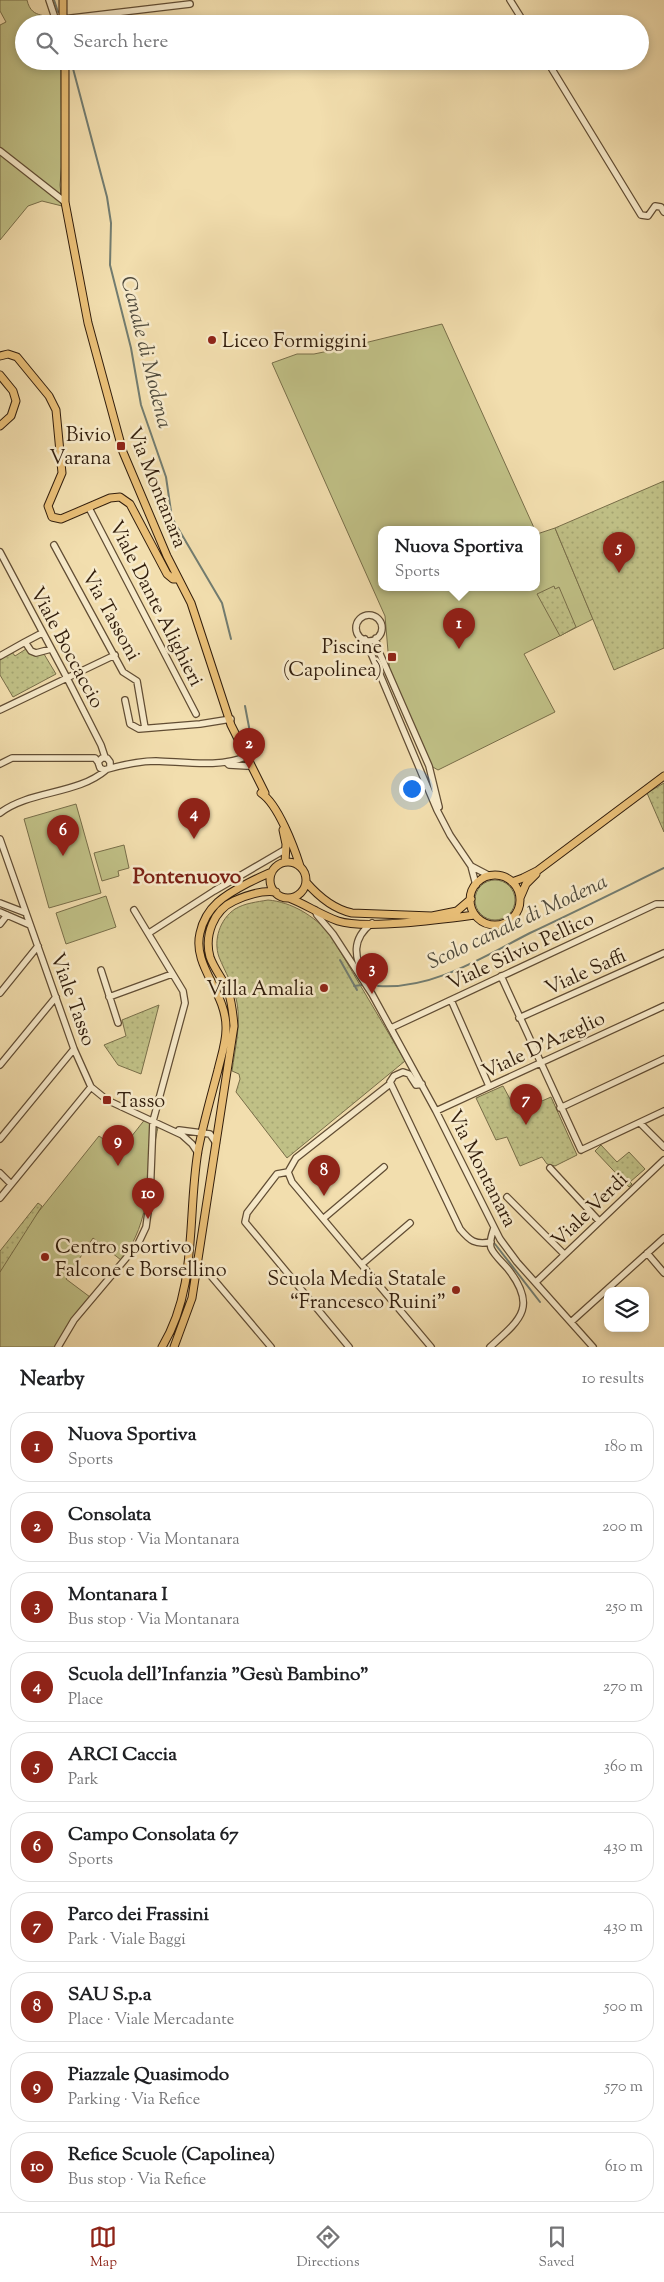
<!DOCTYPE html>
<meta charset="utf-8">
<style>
:root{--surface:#fff;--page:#f6f6f6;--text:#202124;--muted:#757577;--line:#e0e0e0;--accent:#8f2418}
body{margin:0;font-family:"Sorts Mill Goudy",serif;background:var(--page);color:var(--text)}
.controls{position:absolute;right:15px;bottom:15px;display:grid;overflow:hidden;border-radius:10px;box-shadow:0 2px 8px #0003}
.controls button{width:45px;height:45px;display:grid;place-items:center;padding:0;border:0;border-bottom:1px solid var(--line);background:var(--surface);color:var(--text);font:25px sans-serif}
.you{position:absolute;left:411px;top:788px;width:18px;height:18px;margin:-12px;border:4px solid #fff;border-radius:50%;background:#1a73e8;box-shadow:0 0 0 8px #1a73e833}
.badge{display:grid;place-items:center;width:32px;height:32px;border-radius:50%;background:var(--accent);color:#fff;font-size:16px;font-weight:700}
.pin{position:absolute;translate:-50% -41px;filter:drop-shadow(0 1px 2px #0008)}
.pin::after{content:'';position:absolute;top:26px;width:18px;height:15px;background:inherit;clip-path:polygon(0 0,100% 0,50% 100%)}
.popup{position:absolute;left:378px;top:526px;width:162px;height:65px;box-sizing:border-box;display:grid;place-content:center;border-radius:10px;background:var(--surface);filter:drop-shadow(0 1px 4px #0005);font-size:16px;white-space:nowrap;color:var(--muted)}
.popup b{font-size:19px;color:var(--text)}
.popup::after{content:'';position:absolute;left:50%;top:100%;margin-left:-10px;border:10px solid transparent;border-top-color:var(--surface)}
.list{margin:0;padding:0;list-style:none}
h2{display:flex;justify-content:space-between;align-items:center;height:65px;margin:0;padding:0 20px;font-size:21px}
h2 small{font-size:16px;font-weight:400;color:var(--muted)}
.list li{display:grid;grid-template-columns:32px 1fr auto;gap:15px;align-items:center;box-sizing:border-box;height:70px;margin:0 10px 10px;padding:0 10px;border:1px solid var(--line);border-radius:20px}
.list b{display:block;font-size:19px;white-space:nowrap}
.list p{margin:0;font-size:16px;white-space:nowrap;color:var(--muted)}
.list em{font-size:16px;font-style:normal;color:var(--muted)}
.icon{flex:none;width:28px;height:28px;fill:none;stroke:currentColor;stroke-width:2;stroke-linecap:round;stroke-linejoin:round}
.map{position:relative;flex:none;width:664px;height:1347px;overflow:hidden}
.search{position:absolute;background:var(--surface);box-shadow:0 2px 8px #0003;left:15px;right:15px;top:15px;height:55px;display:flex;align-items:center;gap:12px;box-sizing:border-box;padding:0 18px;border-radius:28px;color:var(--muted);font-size:19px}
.sheet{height:865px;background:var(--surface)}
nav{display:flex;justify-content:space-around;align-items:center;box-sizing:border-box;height:70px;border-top:1px solid var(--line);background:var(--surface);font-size:14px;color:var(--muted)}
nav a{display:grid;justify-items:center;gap:2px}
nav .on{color:var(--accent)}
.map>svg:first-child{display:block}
.grass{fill:#c0c086;stroke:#786e49}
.park{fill:url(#park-dots);stroke:#786e49}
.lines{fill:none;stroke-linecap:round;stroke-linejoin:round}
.stream{stroke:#727c70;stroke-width:2}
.minor-casing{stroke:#614d34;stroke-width:8}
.major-casing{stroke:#311d0c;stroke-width:9}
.minor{stroke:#f7eaca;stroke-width:5.5}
.major{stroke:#e9bf77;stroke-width:7}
.poi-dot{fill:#8f2418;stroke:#f7eaca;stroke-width:2}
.labels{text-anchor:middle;stroke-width:5;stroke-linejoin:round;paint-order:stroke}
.poi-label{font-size:20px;fill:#311d0c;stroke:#f7eaca;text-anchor:end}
.street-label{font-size:20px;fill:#311d0c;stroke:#f7eaca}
.water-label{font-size:21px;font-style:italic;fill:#514c3e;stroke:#f7eaca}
.neighbourhood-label{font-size:21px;font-weight:bold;fill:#7a1f14;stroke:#f7eaca}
</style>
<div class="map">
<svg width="664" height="1347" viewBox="0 0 664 1347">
<defs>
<pattern id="park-dots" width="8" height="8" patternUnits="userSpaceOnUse" patternTransform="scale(1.25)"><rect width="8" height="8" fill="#c0c086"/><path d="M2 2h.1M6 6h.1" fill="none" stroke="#a5a572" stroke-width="1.8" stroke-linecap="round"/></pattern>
</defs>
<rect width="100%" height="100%" fill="#f2deae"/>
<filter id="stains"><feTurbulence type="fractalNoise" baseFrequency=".004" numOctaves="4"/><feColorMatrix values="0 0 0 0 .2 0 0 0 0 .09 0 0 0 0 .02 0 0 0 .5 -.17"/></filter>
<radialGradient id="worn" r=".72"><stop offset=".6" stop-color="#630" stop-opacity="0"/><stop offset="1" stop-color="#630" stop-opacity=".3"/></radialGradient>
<path class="grass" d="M0 0H27C32 22 49 10 55 24H24V61H61L62 161 60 185 62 206 42 201 28 206 0 240V25L6 22 0 11Z
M442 324 535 530H382V588H536L537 534 555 528 593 619 524 654 555 712 438 770 426 763 391 687 385 616 272 363 297 354H314L348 347Z
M76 804 101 893 49 908 24 819Z
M124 845 129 868 118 871 119 876 102 881 94 853Z
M475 900a20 20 0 1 1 40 0a20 20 0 1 1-40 0Z
M106 896 116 927 66 944 56 913Z
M146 1118 159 1123C148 1167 152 1224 121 1260L93 1238 66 1279 90 1297 55 1347H0V1260L99 1136 120 1151Z"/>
<path class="park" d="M664 481V648L614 670 555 528Z
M554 586 555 589 559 587 576 627 560 636 537 594Z
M26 649 35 655 44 654 56 674 13 697 0 675V660L12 652 15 656Z
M664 783V832L647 793Z
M268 900C292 902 314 916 330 934L405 1061 287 1158 236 1092 240 1079 239 1074 232 1071C235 1049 241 1025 237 1003 234 986 225 972 219 957 213 940 220 919 235 909 245 903 257 902 268 900Z
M159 1005 141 1074 118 1065 104 1045 126 1036 122 1020Z
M503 1086 517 1112 551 1097 577 1155 555 1166 547 1164 542 1157 520 1166 507 1137 496 1140 476 1098Z
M601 1145 617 1162 629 1152 645 1169 630 1182 632 1184 629 1187 595 1151Z
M38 1203 42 1206 0 1272V1251Z"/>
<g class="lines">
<path class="stream" d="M54 0 58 12
M71 61 107 197 111 223 110 265 131 348 141 405 166 477 172 518 222 603 231 639
M245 706 253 748
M340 960 357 990
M354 986 362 985
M378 986C432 990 483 957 530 933 575 912 619 890 664 868
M495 1244 540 1302"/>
<g class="minor-casing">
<path id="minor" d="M49 0 57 24
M510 0 525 24
M63 19 190 4
M547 61 641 215 648 216 655 206 661 207 664 212
M0 151 65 202
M89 508 196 714
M54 545 123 672 137 681 145 728
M0 552 67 678 101 745 105 757
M356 628a13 13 0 1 1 26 0a13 13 0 1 1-26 0Z
M42 633 25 642 31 651 36 653 51 649
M376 638 377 647 429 766 439 807
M365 639 437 810 450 835 471 866 476 885
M0 656 25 642
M125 700 130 724 139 729 200 724 231 719
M0 710 115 655
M227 763 229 765 247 766
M0 764 12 758H95L98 762
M110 766V762L107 758H102L98 762 100 768 104 770C118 766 140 761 156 761 186 762 220 768 248 756
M0 813C30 790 77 795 106 770
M0 839 74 1049 91 1087 107 1100 182 1135 192 1144 198 1153
M471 866 490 876
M0 903 26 913
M315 910 317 915 333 934 372 994 436 1111 500 1239 517 1262 593 1347
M0 912 30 925
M0 924 7 915
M149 933 214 891 286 849
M101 970 118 1023
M501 976 581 1150 664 1111
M365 978C354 957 351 939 372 923
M0 993 38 946
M109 997 172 974
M451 1000 489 1086
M519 1018 664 953
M391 1028 656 904H664
M0 1065 56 997
M422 1084 416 1085 409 1074 403 1072 394 1076 390 1082 460 1229C470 1241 475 1245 491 1242
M560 1108 664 1059
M436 1111 664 1006
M640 1123 664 1147
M179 1130 210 1134 216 1143
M0 1139 74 1049
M550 1168 599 1221
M288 1172 277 1174 247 1213 245 1222 349 1347
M288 1172 292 1182 431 1347
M288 1172 296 1158 390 1084
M0 1173 11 1184
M507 1197 564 1254
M0 1198 91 1087
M324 1218 384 1167
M647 1253 664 1273
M362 1264 410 1223
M205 1269 271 1347
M536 1282 664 1160
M571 1322 664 1238
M58 1347 74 1320 138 1244 146 1227 150 1197 153 1121 185 1003 183 991 134 910
M490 1347C520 1320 538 1307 508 1269 503 1263 494 1255 491 1248 489 1241 492 1234 494 1228"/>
</g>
<g class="major-casing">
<path id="major" d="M63 0V24
M65 61V202L88 323 123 452 167 556 191 603 231 725 265 793 264 795
M0 356 8 354 17 357 49 396 56 410 62 473 48 506 52 517 61 519 110 498 120 497 130 504 167 574 173 579H178
M0 375 13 391 16 401 11 416 0 426
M261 793C278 804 294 847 300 866
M283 830 286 844 285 862
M270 880a18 18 0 1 1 36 0a18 18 0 1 1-36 0Z
M470 900a25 25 0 1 1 50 0a25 25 0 1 1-50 0Z
M306 882C319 897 333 909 352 913L432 916 457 911 471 899
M512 882 523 878 537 871 664 776
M289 898C305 904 321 915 338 921 365 930 445 919 475 915
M520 898 526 884 536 874
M162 1347C198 1288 187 1217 198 1151 203 1124 211 1097 218 1070 221 1057 226 1043 226 1029 227 992 192 967 200 933 206 906 225 895 248 883 256 879 264 875 272 872
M174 1347 192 1298 234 1026C233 1014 232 1002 228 991 223 979 214 969 210 957 204 935 214 910 234 901 247 895 262 890 276 892"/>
</g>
<use href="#minor" class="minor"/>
<use href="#major" class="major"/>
</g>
<g class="poi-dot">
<circle cx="212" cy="340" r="5"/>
<rect x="116" y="441" width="10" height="10" rx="2.5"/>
<rect x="387" y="652" width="10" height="10" rx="2.5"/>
<circle cx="324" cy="988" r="5"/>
<rect x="102" y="1095" width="10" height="10" rx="2.5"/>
<circle cx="45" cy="1257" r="5"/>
<circle cx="456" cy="1290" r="5"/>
</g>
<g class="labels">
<g class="poi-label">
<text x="222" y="347" text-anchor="start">Liceo Formiggini</text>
<text x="111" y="441">Bivio<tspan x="111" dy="23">Varana</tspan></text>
<text x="382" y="653">Piscine<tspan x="382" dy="23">(Capolinea)</tspan></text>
<text x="314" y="995">Villa Amalia</text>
<text x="117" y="1107" text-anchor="start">Tasso</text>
<text x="55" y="1253" text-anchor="start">Centro sportivo<tspan x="55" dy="23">Falcone e Borsellino</tspan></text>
<text x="446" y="1285">Scuola Media Statale<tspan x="446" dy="23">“Francesco Ruini”</tspan></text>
</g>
<g class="street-label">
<text transform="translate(158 487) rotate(68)" y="7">Via Montanara</text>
<text transform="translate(157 603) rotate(63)" y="7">Viale Dante Alighieri</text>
<text transform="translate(112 615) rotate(61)" y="7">Via Tassoni</text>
<text transform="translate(68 647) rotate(62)" y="7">Viale Boccaccio</text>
<text transform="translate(520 950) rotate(-25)" y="7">Viale Silvio Pellico</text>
<text transform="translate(585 971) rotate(-24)" y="7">Viale Saffi</text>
<text transform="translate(74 999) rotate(70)" y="7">Viale Tasso</text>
<text transform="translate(543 1044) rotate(-25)" y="7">Viale D'Azeglio</text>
<text transform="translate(483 1168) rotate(63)" y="7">Via Montanara</text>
<text transform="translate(589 1209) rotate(-44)" y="7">Viale Verdi</text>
</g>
<g class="water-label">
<text transform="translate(147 352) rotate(76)" y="7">Canale di Modena</text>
<text transform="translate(517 921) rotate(-25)" y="7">Scolo canale di Modena</text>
</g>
<g class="neighbourhood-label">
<text x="187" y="883">Pontenuovo</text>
</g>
</g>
<rect width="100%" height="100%" filter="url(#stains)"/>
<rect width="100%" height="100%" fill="url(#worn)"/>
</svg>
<div class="controls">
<button><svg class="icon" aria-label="layers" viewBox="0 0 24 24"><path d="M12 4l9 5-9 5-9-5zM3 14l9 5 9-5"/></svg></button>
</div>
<div class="you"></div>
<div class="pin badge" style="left:459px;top:649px">1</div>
<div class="popup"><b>Nuova Sportiva</b>Sports</div>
<div class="pin badge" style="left:249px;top:769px">2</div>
<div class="pin badge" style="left:372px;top:994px">3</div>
<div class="pin badge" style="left:194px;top:839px">4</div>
<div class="pin badge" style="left:619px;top:573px">5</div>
<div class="pin badge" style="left:63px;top:856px">6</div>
<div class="pin badge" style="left:526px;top:1125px">7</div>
<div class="pin badge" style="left:324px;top:1196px">8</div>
<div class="pin badge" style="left:118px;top:1166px">9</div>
<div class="pin badge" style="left:148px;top:1219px">10</div>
<div class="search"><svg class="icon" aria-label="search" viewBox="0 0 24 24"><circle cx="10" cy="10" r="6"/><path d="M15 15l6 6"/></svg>Search here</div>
</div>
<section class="sheet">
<h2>Nearby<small>10 results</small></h2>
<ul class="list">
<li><span class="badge">1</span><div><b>Nuova Sportiva</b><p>Sports</p></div><em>180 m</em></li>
<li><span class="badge">2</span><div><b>Consolata</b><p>Bus stop · Via Montanara</p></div><em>200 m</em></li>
<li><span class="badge">3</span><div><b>Montanara I</b><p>Bus stop · Via Montanara</p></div><em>250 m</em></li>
<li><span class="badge">4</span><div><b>Scuola dell'Infanzia &quot;Gesù Bambino&quot;</b><p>Place</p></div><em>270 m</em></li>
<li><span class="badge">5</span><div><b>ARCI Caccia</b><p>Park</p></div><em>360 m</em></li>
<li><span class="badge">6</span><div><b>Campo Consolata 67</b><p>Sports</p></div><em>430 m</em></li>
<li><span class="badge">7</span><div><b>Parco dei Frassini</b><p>Park · Viale Baggi</p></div><em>430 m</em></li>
<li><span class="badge">8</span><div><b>SAU S.p.a</b><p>Place · Viale Mercadante</p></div><em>500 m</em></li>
<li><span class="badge">9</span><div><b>Piazzale Quasimodo</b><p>Parking · Via Refice</p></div><em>570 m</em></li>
<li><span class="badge">10</span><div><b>Refice Scuole (Capolinea)</b><p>Bus stop · Via Refice</p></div><em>610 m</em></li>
</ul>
</section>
<nav>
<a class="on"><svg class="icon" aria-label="map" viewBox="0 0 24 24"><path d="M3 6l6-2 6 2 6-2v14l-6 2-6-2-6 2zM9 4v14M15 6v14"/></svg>Map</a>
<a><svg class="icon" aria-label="directions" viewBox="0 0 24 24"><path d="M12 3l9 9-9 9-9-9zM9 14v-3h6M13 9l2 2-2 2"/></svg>Directions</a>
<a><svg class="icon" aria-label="saved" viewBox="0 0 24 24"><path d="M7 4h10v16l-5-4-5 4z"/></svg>Saved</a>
</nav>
